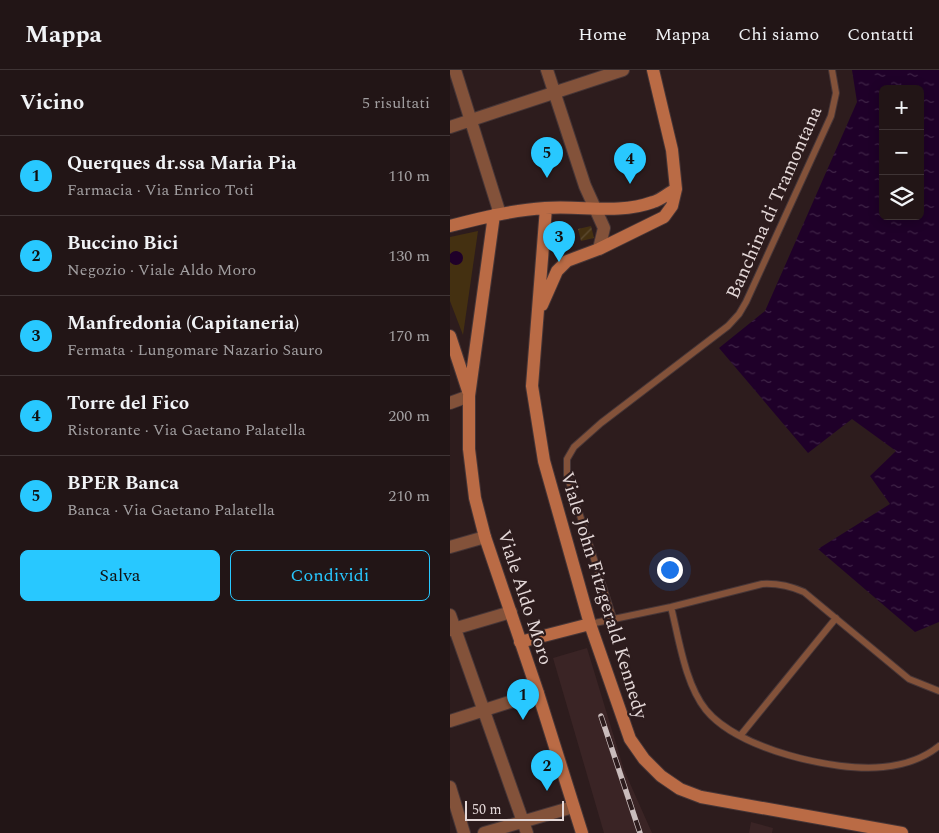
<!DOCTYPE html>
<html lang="it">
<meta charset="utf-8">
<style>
:root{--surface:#221516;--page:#2a1e1f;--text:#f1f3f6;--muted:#a29fa1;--line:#3f3435;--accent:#28c8ff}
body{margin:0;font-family:Spectral,serif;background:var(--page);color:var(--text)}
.controls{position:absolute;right:15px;top:15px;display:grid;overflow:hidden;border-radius:8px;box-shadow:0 2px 12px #0003}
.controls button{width:45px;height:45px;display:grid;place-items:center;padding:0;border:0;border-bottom:1px solid var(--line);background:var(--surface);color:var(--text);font:25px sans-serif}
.scale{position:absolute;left:15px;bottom:12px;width:99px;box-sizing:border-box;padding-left:5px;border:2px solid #e4d8d8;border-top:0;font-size:14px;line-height:18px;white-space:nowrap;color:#e4d8d8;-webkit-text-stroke:4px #2d1c1d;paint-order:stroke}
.you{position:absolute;left:219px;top:499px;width:18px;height:18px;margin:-12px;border:4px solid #fff;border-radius:50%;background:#1a73e8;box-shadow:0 0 0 8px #1a73e833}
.badge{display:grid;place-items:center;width:32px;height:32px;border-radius:50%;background:var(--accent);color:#111;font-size:16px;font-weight:700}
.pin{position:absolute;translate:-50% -41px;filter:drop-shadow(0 1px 2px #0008)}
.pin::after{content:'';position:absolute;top:26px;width:18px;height:15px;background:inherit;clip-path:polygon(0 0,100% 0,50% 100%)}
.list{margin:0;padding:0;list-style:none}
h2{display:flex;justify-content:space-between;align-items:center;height:65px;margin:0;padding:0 20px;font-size:21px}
h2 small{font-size:16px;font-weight:400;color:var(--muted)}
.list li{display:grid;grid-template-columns:32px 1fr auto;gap:15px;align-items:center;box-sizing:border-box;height:80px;padding:0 20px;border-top:1px solid var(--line)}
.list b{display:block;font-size:19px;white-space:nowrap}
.list p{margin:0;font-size:16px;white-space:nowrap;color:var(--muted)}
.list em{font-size:16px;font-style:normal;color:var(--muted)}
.actions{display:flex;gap:10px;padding:15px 20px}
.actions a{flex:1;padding:11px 0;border:1px solid var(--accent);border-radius:8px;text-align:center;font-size:18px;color:var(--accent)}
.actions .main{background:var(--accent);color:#111}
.icon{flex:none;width:28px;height:28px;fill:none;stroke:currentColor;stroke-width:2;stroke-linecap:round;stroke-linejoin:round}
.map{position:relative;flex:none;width:489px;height:763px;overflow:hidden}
header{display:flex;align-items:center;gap:30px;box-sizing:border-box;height:70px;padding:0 25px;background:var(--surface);border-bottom:1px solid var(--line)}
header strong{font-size:24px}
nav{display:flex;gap:28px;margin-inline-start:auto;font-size:18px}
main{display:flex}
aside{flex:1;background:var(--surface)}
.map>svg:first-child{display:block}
.built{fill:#3a2425}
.green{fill:#443011}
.garden{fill:url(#garden-furrows)}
.water{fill:url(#water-ripples);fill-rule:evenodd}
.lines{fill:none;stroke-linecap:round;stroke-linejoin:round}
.lane-casing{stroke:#473637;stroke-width:8}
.street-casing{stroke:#473637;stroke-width:14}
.secondary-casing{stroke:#473637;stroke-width:14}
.lane{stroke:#83523a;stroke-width:6}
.street{stroke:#83523a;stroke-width:12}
.secondary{stroke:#ba6b45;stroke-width:12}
.rail-casing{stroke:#c9bcbc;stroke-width:5.5}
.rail{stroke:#2d1c1d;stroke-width:4;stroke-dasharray:11;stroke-linecap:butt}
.labels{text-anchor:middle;stroke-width:4.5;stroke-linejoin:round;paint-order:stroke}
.street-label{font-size:19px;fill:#e4d8d8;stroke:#2d1c1d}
</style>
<header>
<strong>Mappa</strong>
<nav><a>Home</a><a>Mappa</a><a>Chi siamo</a><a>Contatti</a></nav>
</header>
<main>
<aside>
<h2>Vicino<small>5 risultati</small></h2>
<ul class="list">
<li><span class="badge">1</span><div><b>Querques dr.ssa Maria Pia</b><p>Farmacia · Via Enrico Toti</p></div><em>110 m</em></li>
<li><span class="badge">2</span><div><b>Buccino Bici</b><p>Negozio · Viale Aldo Moro</p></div><em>130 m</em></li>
<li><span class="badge">3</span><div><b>Manfredonia (Capitaneria)</b><p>Fermata · Lungomare Nazario Sauro</p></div><em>170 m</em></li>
<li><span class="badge">4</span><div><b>Torre del Fico</b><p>Ristorante · Via Gaetano Palatella</p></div><em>200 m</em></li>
<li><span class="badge">5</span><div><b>BPER Banca</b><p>Banca · Via Gaetano Palatella</p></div><em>210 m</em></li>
</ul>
<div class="actions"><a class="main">Salva</a><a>Condividi</a></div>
</aside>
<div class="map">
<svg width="489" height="763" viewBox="0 0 489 763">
<defs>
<pattern id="garden-furrows" width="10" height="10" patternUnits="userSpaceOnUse" patternTransform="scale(1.25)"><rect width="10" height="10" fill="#443011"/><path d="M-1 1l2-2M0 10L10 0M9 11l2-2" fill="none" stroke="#5f4d33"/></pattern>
<pattern id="water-ripples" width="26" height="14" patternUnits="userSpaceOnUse" patternTransform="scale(1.25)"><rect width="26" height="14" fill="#1f0029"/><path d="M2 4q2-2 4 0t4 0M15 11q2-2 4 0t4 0" fill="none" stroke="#3f2447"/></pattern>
</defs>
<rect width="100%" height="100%" fill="#2d1c1d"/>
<path class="built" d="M137 578 174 700 202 763H154L103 588Z
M301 752 323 758 322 763H299Z"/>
<path class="green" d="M28 161 13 265 0 231V167Z"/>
<path class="garden" d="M141 156 144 168 131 171 128 159Z"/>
<path class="water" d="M402 0H489V552L465 562 368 479 440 434 420 406 446 381 402 349 358 383 269 278 315 241 407 32ZM433 19H470V146H433Z
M-1 188a7 7 0 1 1 14 0a7 7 0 1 1-14 0Z"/>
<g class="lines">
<g class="lane-casing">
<path id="lane" d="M221 537C229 569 235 614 256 640 288 679 384 702 433 697 453 695 473 689 489 676
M163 548 117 405V389L124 377 151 353 278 256 289 244 296 232 381 46 386 23 382 0
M140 554 221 537 312 514C328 513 340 516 354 522L459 609 489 621
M290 666 386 548"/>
</g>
<g class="street-casing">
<path id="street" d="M5 0 50 144
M97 0 135 116 154 158 149 179
M0 57 173 0
M0 333 19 326
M0 477 35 467
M0 545 77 763
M0 560 61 542
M0 651 88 623
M0 717 14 763
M34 763 123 737"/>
</g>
<g class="secondary-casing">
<path id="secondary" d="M96 138 82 316 94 391 140 554 180 669 194 689 211 706 230 719 251 727 452 763
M44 145 19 326V379L25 428 35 467 88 623 132 763
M0 156C31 148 63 140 95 138 132 135 167 145 203 132 211 130 218 123 226 119
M92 235 107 201 117 191 149 179 214 147 222 136 226 119 222 80 203 0
M0 266 18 321
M70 572 140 554"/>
</g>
<use href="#lane" class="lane"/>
<use href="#street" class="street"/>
<use href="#secondary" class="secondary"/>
<g class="rail-casing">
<path id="rail" d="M151 646 190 763"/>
</g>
<use href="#rail" class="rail"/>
</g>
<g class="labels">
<g class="street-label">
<text transform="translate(323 132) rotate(-66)" y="7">Banchina di Tramontana</text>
<text transform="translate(155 525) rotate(73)" y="7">Viale John Fitzgerald Kennedy</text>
<text transform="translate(76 527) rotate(72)" y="7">Viale Aldo Moro</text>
</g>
</g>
</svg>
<div class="controls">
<button>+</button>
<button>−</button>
<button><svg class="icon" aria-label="layers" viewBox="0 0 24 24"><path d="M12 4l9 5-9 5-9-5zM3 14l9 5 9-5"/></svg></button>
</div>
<div class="scale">50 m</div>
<div class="you"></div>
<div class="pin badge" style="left:73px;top:650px">1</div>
<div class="pin badge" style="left:97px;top:721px">2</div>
<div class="pin badge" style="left:109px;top:192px">3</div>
<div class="pin badge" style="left:180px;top:114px">4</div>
<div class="pin badge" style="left:97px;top:108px">5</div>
</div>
</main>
